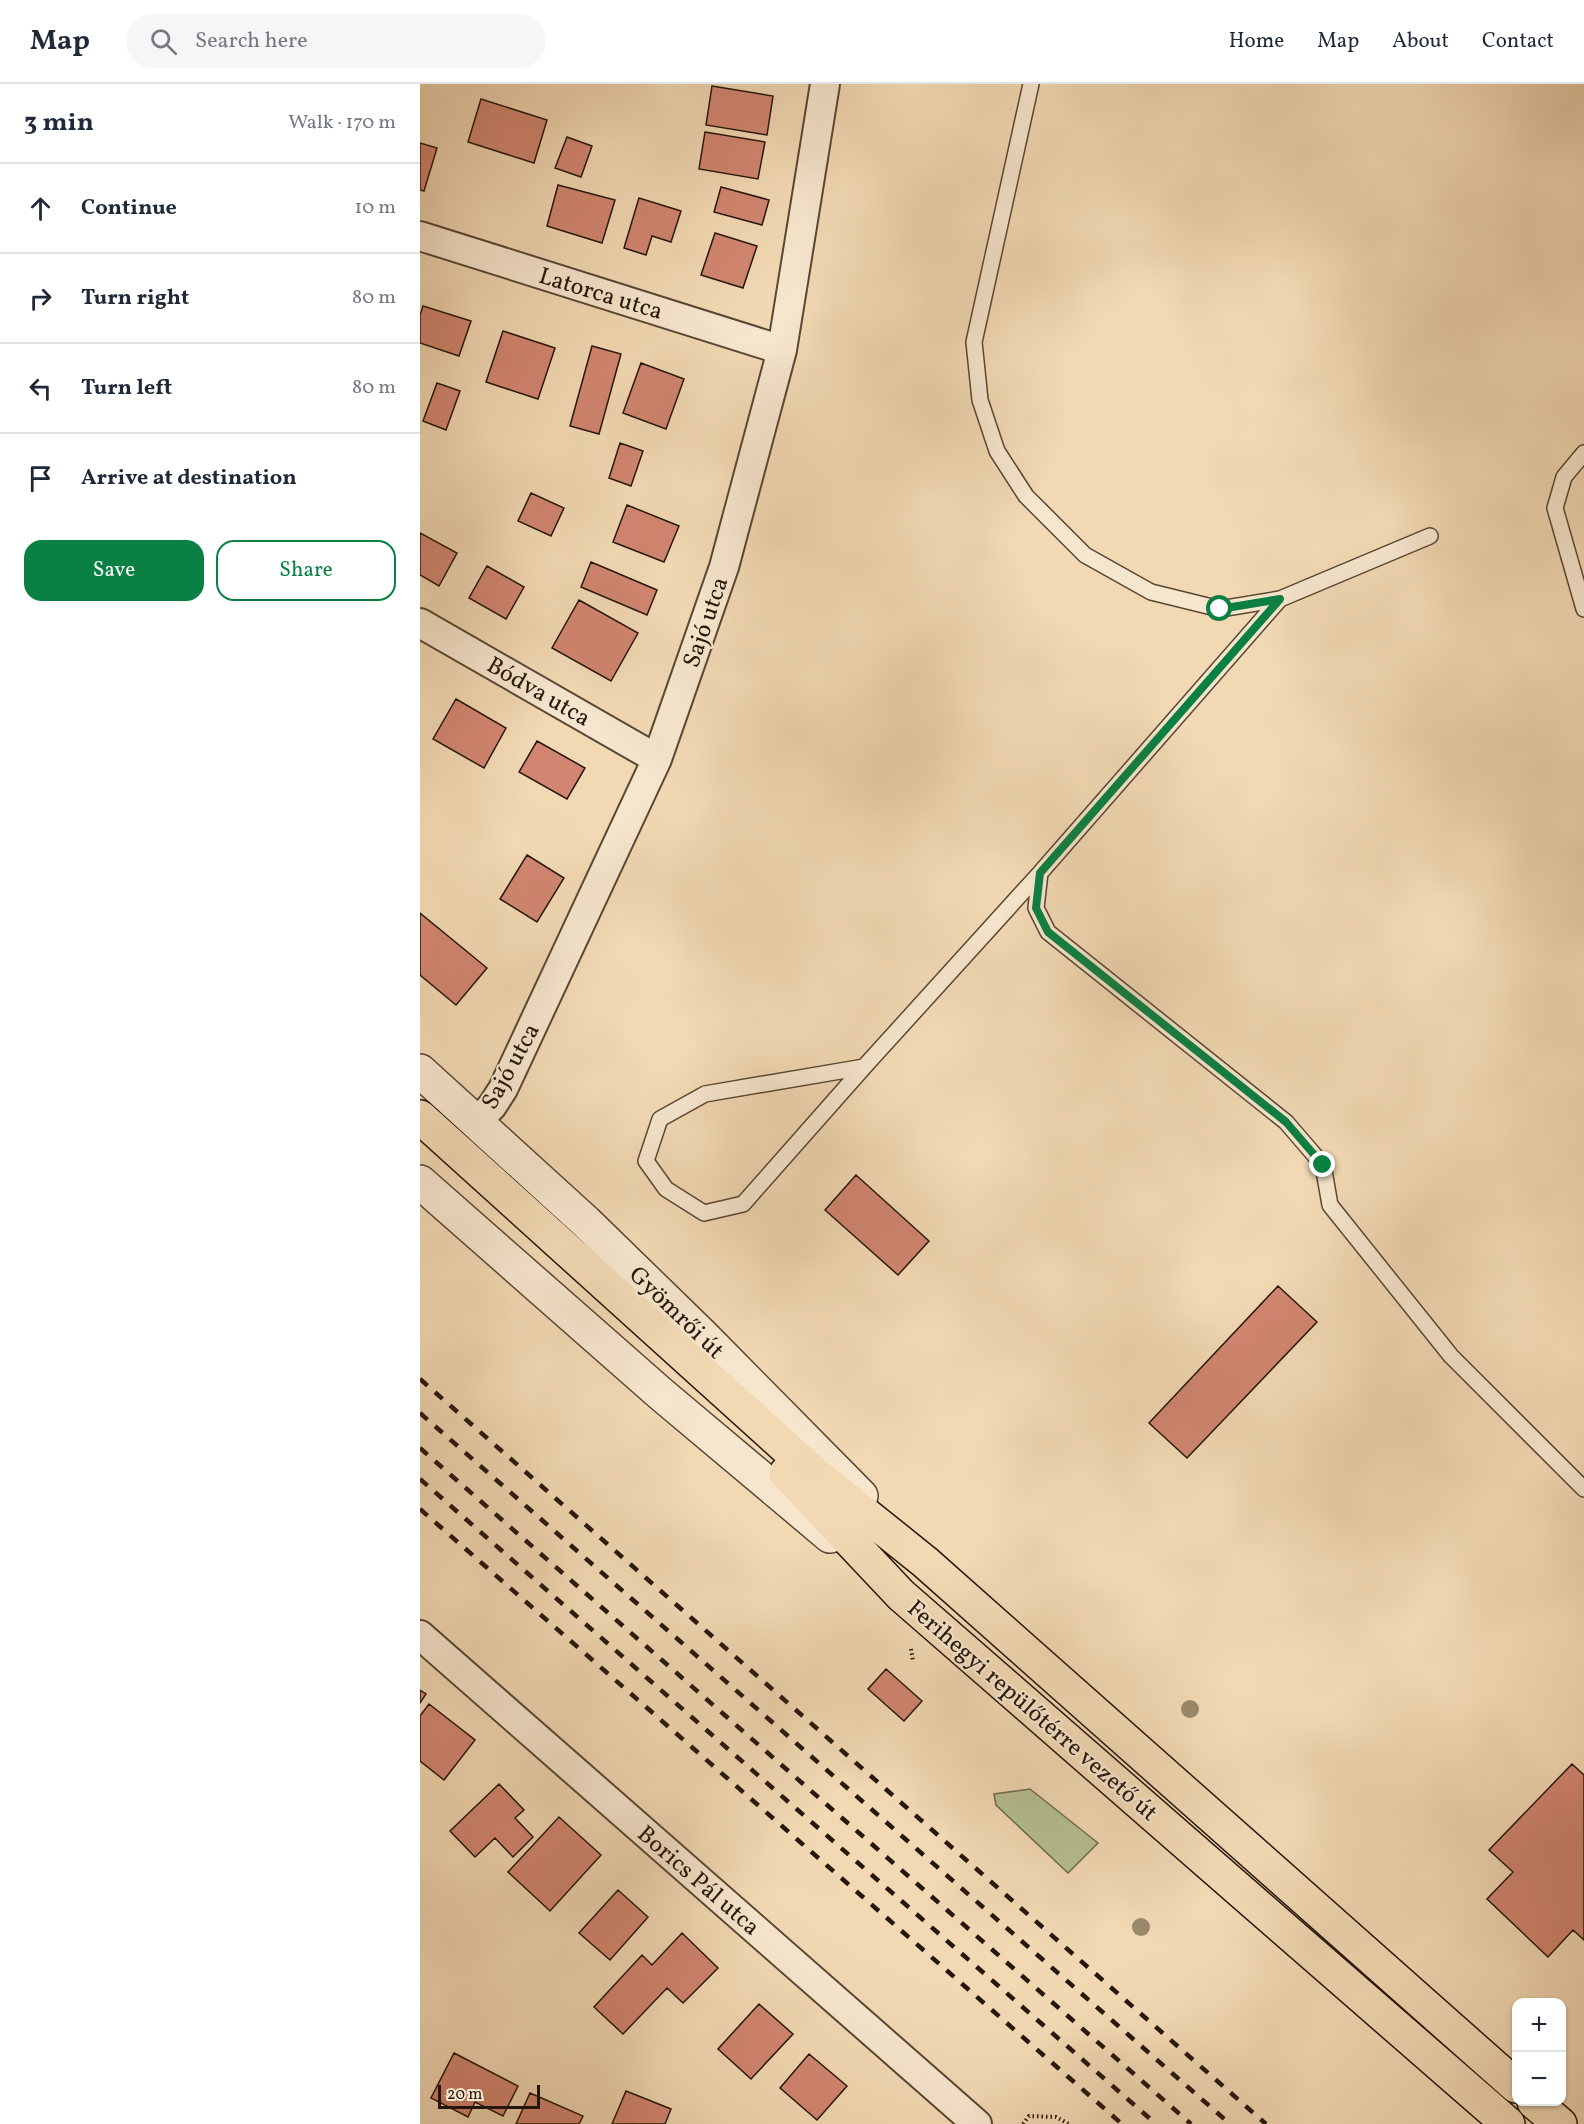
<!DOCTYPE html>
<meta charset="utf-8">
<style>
:root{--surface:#fff;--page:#f6f6f7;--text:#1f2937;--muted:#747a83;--line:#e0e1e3;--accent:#0b8043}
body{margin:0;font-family:Vollkorn,serif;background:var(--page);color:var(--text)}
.controls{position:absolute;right:18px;bottom:18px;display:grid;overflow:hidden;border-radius:12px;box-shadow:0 2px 4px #0004}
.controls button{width:54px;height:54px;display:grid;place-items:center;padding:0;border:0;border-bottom:2px solid var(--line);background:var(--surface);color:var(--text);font:30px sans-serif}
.scale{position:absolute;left:18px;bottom:15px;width:102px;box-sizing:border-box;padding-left:6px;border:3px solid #25160a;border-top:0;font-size:16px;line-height:21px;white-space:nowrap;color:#25160a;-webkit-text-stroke:4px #f7e6ce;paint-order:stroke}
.stop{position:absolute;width:18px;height:18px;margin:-14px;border:4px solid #0b8043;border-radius:50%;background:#fff}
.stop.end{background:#0b8043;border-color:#fff;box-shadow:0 2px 6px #0008}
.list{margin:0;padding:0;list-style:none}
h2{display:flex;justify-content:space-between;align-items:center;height:78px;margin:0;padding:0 24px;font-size:26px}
h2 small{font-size:20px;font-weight:400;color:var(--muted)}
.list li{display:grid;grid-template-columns:39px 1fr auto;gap:18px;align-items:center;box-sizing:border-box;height:90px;padding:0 24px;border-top:2px solid var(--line)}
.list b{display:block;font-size:22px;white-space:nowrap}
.list em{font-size:20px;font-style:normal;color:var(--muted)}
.actions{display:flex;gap:12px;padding:18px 24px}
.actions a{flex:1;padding:14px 0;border:2px solid var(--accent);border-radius:18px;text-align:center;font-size:21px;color:var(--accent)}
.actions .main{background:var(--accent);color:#fff}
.icon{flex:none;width:33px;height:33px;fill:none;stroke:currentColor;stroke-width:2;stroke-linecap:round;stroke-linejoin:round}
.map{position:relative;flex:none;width:1164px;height:2040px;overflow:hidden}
header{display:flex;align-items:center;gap:36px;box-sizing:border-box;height:84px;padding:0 30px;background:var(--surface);border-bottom:2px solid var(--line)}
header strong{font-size:28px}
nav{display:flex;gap:33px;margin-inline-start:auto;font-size:21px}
.search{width:420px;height:54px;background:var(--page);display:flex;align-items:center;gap:15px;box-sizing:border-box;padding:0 21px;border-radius:33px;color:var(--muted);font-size:22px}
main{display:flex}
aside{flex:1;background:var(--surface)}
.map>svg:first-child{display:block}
.green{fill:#b6c091;stroke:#6e6b4e;stroke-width:1.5}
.building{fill:#d28671;stroke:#25160a;stroke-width:1.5}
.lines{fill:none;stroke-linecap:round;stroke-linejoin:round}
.service-casing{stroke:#584734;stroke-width:18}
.minor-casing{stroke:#584734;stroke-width:32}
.tertiary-casing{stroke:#584734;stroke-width:36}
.primary-casing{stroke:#25160a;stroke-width:36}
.path{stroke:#25160a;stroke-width:4;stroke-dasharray:1.5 3;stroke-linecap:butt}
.service{stroke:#f7e6ce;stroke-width:15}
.minor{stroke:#f7e6ce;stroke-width:28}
.tertiary{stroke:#f7e6ce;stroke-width:33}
.primary{stroke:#f2d9b4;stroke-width:33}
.rail{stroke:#25160a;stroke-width:4.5;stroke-dasharray:10 10;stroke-linecap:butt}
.tree{fill:#998a6c}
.route{stroke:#0b8043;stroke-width:8}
.labels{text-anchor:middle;stroke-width:4.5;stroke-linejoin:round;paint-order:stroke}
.street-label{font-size:24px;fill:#25160a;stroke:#f7e6ce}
</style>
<header>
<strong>Map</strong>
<div class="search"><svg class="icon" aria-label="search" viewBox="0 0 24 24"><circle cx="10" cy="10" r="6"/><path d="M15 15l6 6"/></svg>Search here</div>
<nav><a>Home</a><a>Map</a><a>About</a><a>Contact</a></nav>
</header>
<main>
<aside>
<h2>3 min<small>Walk · 170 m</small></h2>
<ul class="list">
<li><svg class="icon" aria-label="ahead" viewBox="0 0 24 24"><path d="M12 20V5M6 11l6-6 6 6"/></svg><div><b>Continue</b></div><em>10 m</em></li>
<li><svg class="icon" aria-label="right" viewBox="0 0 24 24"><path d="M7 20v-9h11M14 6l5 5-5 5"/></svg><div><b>Turn right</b></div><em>80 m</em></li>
<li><svg class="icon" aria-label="left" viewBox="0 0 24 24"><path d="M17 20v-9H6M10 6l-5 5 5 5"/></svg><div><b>Turn left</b></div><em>80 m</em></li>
<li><svg class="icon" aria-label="arrive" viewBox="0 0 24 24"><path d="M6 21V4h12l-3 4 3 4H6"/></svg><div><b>Arrive at destination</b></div></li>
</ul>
<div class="actions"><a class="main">Save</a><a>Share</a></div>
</aside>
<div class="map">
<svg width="1164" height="2040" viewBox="0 0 1164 2040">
<rect width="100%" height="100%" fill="#f2d9b4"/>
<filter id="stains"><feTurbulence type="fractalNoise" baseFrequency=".00333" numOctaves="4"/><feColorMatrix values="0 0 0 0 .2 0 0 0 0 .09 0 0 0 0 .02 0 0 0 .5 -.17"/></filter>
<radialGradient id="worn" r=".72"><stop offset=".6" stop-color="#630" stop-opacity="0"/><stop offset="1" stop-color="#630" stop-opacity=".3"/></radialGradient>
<path class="green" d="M610 1705 678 1759 648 1789 576 1721 574 1710Z"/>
<path class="building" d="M292 2 353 12 347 51 286 41Z
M61 15 127 36 114 79 48 58Z
M285 48 345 58 338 95 279 85Z
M147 53 172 62 161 93 135 84Z
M0 59 17 64 4 107 0 106Z
M138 101 195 116 182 159 127 142Z
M301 103 349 116 342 141 294 128Z
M219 114 261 127 251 158 232 152 226 171 204 164Z
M295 149 337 162 323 204 281 191Z
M3 222 51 237 39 272 0 259V231Z
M83 247 135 264 118 315 66 298Z
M172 262 201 270 179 350 150 342Z
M221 279 264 295 246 345 203 329Z
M17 299 40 307 26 346 3 337Z
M200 359 223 367 211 402 189 394Z
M111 409 144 424 131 452 98 437Z
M207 421 259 442 244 478 193 458Z
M0 449 37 469 19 502 0 491Z
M171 478 237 506 227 531 161 503Z
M67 482 104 503 86 535 49 514Z
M159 516 218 549 191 597 132 564Z
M36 615 86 644 64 684 13 655Z
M117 657 165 684 147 715 99 688Z
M107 771 144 794 117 838 80 815Z
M0 829 67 884 36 921 0 891Z
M436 1091 509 1157 478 1191 405 1126Z
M858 1202 897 1238 767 1374 729 1339Z
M466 1585 502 1617 484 1637 448 1605Z
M0 1606 6 1610 0 1619Z
M9 1620 55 1656 24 1696 0 1677V1632Z
M1152 1680 1164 1691V1856L1153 1846 1128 1873 1067 1815 1093 1788 1069 1766Z
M79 1700 104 1726 95 1734 113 1753 93 1773 75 1754 55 1773 30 1747Z
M139 1733 181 1771 130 1827 88 1788Z
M198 1806 228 1833 190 1876 159 1849Z
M262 1849 298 1884 263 1919 247 1904 203 1950 174 1923 222 1871 232 1881Z
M339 1920 373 1950 331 1995 298 1965Z
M34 1969 98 2002 83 2032 55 2018 48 2033 11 2014Z
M389 1970 427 2002 397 2036 360 2004Z
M206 2007 251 2025 245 2040H192Z
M110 2009 163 2032 159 2040H96Z"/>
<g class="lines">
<g class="service-casing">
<path id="service" d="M611 0 554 258 560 316 577 367 606 412 665 471 731 508 800 525 860 515 1010 452
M1164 369 1144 393 1135 424 1164 525
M860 515 620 789 616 824 628 848 866 1038 903 1081 910 1121 1031 1272 1164 1405
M444 983 323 1120 284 1129 246 1105 226 1077 240 1035 285 1010 444 983 620 789"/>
</g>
<g class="minor-casing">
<path id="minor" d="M0 152 362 266
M0 539 237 675
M57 1038 72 1022 83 1005 237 675 304 483 362 266 405 0
M0 1551 557 2040"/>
</g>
<g class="tertiary-casing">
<path id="tertiary" d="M0 987 166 1138 283 1252 441 1412
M0 1098 241 1310 410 1452"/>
</g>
<g class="primary-casing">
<path id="primary" d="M0 1033 394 1389 505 1478 1096 2002
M366 1389 481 1511 1088 2040
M1114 2018 1140 2040"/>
</g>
<path class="path" d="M491 1565 493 1577
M603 2040 609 2032 636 2033 649 2040"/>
<use href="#service" class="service"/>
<use href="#minor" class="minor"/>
<use href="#tertiary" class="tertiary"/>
<use href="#primary" class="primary"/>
<path class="rail" d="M0 1295 846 2040
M0 1329 810 2040
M0 1364 771 2040
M0 1395 736 2040
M0 1425 702 2040"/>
</g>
<g class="tree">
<circle cx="770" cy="1625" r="9"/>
<circle cx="721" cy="1843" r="9"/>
</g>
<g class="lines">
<path class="route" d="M800 525 860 515 620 789 616 824 628 848 866 1038 903 1081"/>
</g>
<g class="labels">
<g class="street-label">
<text transform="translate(181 209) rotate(17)" y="8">Latorca utca</text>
<text transform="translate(285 538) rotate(-71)" y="8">Sajó utca</text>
<text transform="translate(119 607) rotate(30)" y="8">Bódva utca</text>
<text transform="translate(90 982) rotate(-61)" y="8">Sajó utca</text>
<text transform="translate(257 1228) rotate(44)" y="8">Gyömrői út</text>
<text transform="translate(613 1626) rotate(41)" y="8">Ferihegyi repülőtérre vezető út</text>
<text transform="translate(279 1796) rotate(41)" y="8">Borics Pál utca</text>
</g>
</g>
<rect width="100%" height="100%" filter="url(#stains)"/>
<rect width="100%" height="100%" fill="url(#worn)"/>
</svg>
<div class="controls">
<button>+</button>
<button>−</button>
</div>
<div class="scale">20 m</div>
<div class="stop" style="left:800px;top:525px"></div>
<div class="stop end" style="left:903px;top:1081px"></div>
</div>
</main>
